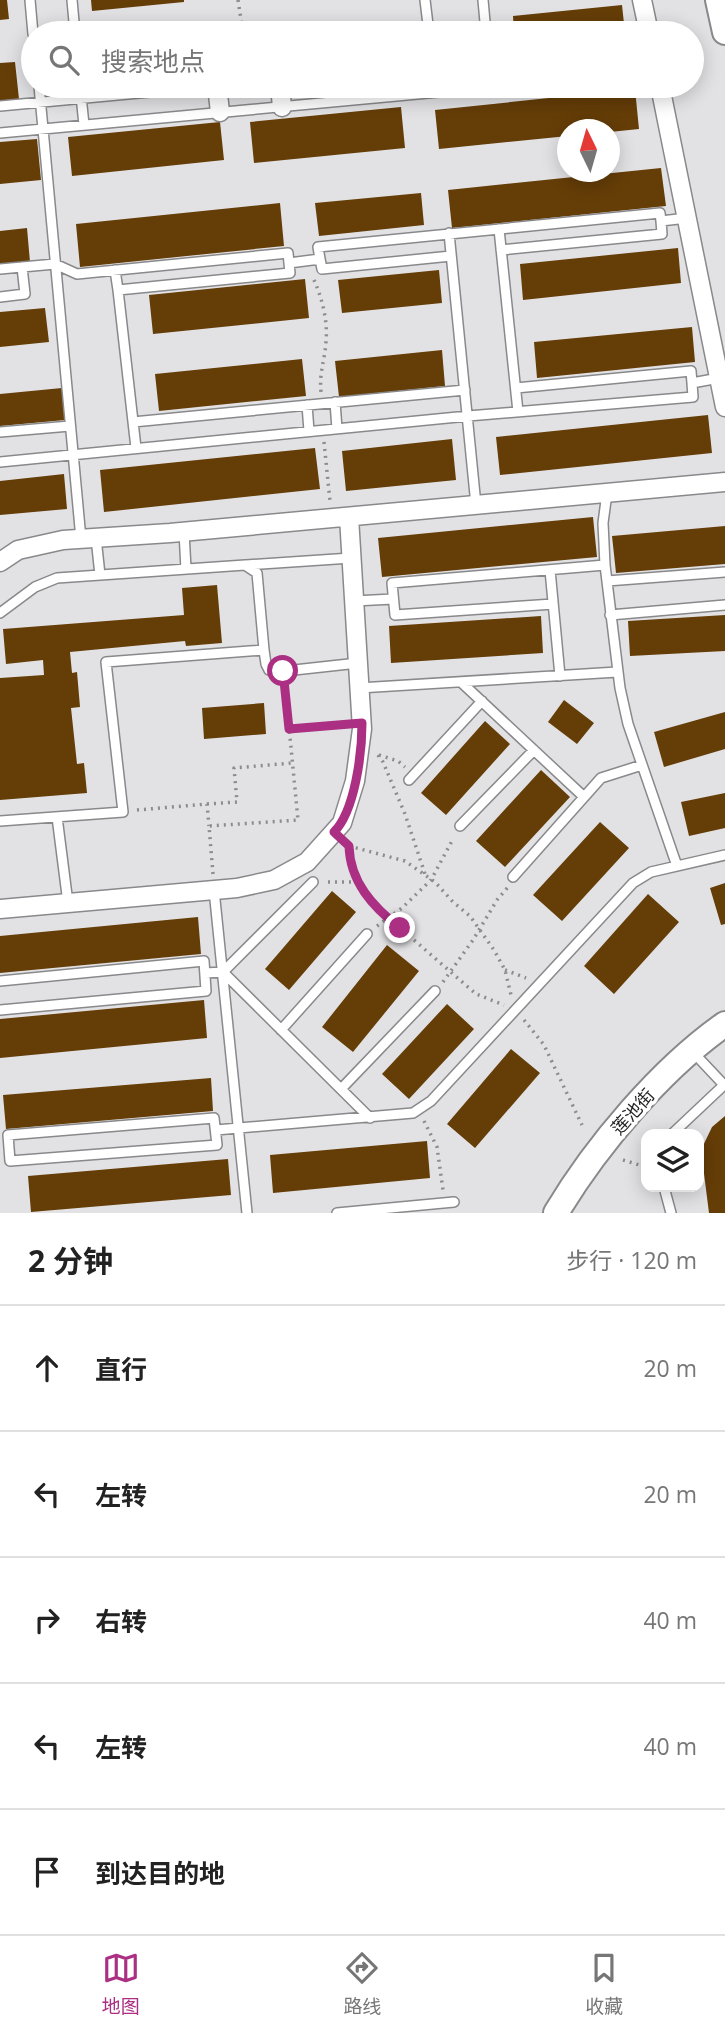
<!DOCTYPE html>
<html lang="zh">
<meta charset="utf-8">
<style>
:root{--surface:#fff;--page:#f6f6f6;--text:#222;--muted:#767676;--line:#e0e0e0;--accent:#ab3083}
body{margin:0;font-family:"Open Sans","Noto Sans SC",sans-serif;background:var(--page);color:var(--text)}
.controls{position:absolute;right:21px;bottom:21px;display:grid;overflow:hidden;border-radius:14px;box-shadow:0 4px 18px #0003}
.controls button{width:63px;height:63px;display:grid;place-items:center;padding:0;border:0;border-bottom:2px solid var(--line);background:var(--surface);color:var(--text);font:35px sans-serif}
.compass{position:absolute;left:557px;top:119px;width:63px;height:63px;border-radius:50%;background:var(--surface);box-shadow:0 4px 18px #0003;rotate:355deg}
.stop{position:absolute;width:21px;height:21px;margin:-16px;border:5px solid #ab3083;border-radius:50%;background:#fff}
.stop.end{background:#ab3083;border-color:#fff;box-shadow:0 2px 7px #0008}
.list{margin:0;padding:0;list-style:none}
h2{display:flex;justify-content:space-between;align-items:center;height:91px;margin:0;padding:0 28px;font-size:30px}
h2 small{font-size:23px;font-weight:400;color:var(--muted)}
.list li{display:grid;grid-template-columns:46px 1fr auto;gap:21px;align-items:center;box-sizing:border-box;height:126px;padding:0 28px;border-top:2px solid var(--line)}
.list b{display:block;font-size:26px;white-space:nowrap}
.list em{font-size:23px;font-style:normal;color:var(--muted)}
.icon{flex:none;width:38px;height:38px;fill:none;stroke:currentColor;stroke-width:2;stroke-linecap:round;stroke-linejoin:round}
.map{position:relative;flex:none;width:725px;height:1213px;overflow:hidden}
.search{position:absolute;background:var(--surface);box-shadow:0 4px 18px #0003;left:21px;right:21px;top:21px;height:77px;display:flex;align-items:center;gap:18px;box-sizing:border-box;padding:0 24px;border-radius:38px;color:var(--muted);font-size:26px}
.sheet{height:721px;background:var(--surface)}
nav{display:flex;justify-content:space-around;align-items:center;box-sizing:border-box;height:98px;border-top:2px solid var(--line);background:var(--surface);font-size:19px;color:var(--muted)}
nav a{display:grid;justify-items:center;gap:4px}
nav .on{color:var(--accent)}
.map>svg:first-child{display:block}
.building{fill:#653d07}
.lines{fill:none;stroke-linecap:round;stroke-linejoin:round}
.service-casing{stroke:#89898c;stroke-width:12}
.minor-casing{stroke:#89898c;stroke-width:21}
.secondary-casing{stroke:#89898c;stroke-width:28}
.path{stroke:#8c8c8e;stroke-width:3.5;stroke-dasharray:2 5;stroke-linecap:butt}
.service{stroke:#fff;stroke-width:9}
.minor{stroke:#fff;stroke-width:18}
.secondary{stroke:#fff;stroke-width:24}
.route{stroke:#ab3083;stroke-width:9}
.labels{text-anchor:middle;stroke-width:7;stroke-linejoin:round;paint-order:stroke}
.street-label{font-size:18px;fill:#232325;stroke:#fff}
</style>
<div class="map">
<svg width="725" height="1213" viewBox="0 0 725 1213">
<rect width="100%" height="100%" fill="#e2e2e5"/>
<path class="building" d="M0 0H7L9 19 0 20Z
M91 0H184V2L92 11Z
M622 5 625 33H514L513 16Z
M402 25 403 33H336V31Z
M15 62 19 99 0 101V63Z
M96 86H146V88L97 93Z
M635 89 639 129 610 132V130H568V136L439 149 435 110Z
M401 107 405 148 254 163 250 122Z
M220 122 224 160 72 176 68 137Z
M37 139 41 180 0 184V142Z
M661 168 666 206 452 228 448 190Z
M421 193 424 225 319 236 315 203Z
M280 203 284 246 80 267 76 224Z
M27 228 30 262 0 265V231Z
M678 248 681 283 523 300 520 264Z
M439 270 442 303 342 313 338 280Z
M305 279 309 318 153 334 149 295Z
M45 308 49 342 0 347V312Z
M692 327 695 362 537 378 534 342Z
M442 350 445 386 339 397 335 361Z
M302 359 306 396 159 411 155 374Z
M62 388 65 420 0 426V394Z
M708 415 712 453 500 475 496 437Z
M452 439 456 480 346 491 342 451Z
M315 448 320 489 104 512 100 470Z
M64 474 67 509 0 515V481Z
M593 517 597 557 382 577 378 538Z
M725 526V564L616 573 612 536Z
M217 585 222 643 186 646 185 641 70 652 72 673 77 672 80 707 71 708 77 764 84 763 87 793 0 800V678L44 675 43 660 6 664 3 629 184 615 182 588Z
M725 615V651L630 656 628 621Z
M541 616 543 653 391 663 389 626Z
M564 700 594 723 577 744 548 722Z
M264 703 266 734 204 739 202 708Z
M725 712V749L664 767 654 732Z
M485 721 510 744 446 815 421 793Z
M541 770 570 797 505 867 476 841Z
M725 793V828L689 836 681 802Z
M600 822 629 848 562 921 533 895Z
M725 883V924L721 925 710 888Z
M332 891 356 912 289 990 265 969Z
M648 894 679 922 614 994 584 966Z
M198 917 201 954 0 973V936Z
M387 945 419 971 353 1052 322 1027Z
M204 1000 207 1038 0 1058V1019Z
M447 1004 474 1029 409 1099 382 1074Z
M511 1049 540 1073 475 1148 447 1124Z
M211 1078 213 1111 6 1129 3 1095Z
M725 1116V1213H709L701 1150 712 1127Z
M427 1141 430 1178 273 1193 270 1155Z
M228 1159 231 1195 31 1212 28 1176Z"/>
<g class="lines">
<g class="service-casing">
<path id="service" d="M30 0 33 34
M72 0 75 33
M425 0 429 33
M483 0 486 33
M39 86 81 539
M80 86 84 125
M0 106 214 86
M0 133 504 86
M499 229 518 412
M449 233 476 505
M501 250 662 234 661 221
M320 259 322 269 451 256
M289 263 320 259 318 247 660 213 661 221 687 218
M0 269 55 264 77 274 288 253 290 273 118 290 115 270
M118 290 136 448
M0 297 25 294 22 267
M516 388 691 371 692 383
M335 402 337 429
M307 405 309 431
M133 422 465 390
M0 432 70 426
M0 462 468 416 693 397 692 383 719 378
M607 493 603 523 605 565 620 688 628 724 677 866
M184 532 186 569
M96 538 100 575
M246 565 351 558
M550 570 560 676
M607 581 725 572
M354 601 393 599
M553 604 395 615 392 583 605 565
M0 613 35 587 57 578 245 565 257 573 264 650
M610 615 725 605
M461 682 583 796
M359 688 617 672
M409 780 482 701
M57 817 68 903
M0 821 123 812 106 662 264 650 266 664 269 670 276 672 358 663
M460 826 534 750
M513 877 601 778 642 765
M214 890 247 1213
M223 972 313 882
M205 973 223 972 370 1118
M0 981 204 961 206 991 0 1010
M281 1030 367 934
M692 1051 724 1085
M341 1089 435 991
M214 1118 217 1145 10 1161 8 1135Z
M216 1130 413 1113 431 1101 633 883 651 872 725 855
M672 1134 725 1084
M664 1187 671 1213
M337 1213 454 1202"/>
</g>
<g class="minor-casing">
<path id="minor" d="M642 0 649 33
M217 86 220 112
M280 86 282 107
M660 86 725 407
M0 562 18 550 63 540 170 533 725 482
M0 909 237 888 274 880 307 862 342 823 355 781 362 729 349 517"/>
</g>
<g class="secondary-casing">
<path id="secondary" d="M718 0 725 32
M556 1213C596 1146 661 1069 725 1024"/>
</g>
<path class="path" d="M238 0 243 33
M314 280C322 298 328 321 326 341 325 361 319 371 321 392
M324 442 330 501
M289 729 343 725
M378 755 383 762 405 814 425 874
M379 755 398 761 405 767
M207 804 237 802 234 768 292 763
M137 810 207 804 209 826
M349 846V856L357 882 375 906 476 994 504 1005
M349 846 405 861 435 882 453 902 470 916 494 950 505 970 511 995
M213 874 209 826 298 820 285 685
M328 882H357
M377 926 402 908 431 880 453 839
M505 970 526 978
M443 982 473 940 497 900 508 887
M524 1020 544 1045 582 1125
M424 1121 437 1147 443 1190
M623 1160 646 1167"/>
<use href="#service" class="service"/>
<use href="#minor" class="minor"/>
<use href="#secondary" class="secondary"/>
</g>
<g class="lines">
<path class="route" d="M283 671 289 729 362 723C362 753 355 811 334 832L349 846C350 882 373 907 400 928"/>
</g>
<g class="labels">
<g class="street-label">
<text transform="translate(633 1112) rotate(-48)" y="6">莲池街</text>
</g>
</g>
</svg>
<div class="controls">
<button><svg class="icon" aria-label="layers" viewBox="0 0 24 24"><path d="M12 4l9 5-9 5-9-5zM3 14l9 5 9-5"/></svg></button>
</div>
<svg class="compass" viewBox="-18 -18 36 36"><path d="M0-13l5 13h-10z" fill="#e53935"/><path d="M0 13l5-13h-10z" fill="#767676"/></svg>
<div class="stop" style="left:283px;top:671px"></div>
<div class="stop end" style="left:400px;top:928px"></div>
<div class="search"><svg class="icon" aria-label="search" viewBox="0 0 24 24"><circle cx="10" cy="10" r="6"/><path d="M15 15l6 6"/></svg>搜索地点</div>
</div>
<section class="sheet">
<h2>2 分钟<small>步行 · 120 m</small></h2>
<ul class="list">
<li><svg class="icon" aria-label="ahead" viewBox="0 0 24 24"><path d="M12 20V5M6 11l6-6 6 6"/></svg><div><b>直行</b></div><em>20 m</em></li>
<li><svg class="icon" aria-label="left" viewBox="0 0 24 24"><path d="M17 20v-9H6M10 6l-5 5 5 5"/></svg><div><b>左转</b></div><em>20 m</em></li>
<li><svg class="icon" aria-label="right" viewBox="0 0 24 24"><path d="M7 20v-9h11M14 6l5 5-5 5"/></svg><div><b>右转</b></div><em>40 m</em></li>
<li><svg class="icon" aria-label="left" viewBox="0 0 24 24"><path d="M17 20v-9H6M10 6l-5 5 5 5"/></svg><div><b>左转</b></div><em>40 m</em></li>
<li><svg class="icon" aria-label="arrive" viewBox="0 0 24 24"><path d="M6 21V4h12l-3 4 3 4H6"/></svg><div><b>到达目的地</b></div></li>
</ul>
</section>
<nav>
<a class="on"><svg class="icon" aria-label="map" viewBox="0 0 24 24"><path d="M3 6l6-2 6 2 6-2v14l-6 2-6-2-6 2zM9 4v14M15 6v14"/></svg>地图</a>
<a><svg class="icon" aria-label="directions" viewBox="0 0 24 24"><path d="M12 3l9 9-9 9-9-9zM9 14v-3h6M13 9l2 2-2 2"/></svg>路线</a>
<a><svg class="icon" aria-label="saved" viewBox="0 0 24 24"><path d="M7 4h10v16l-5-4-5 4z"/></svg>收藏</a>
</nav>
